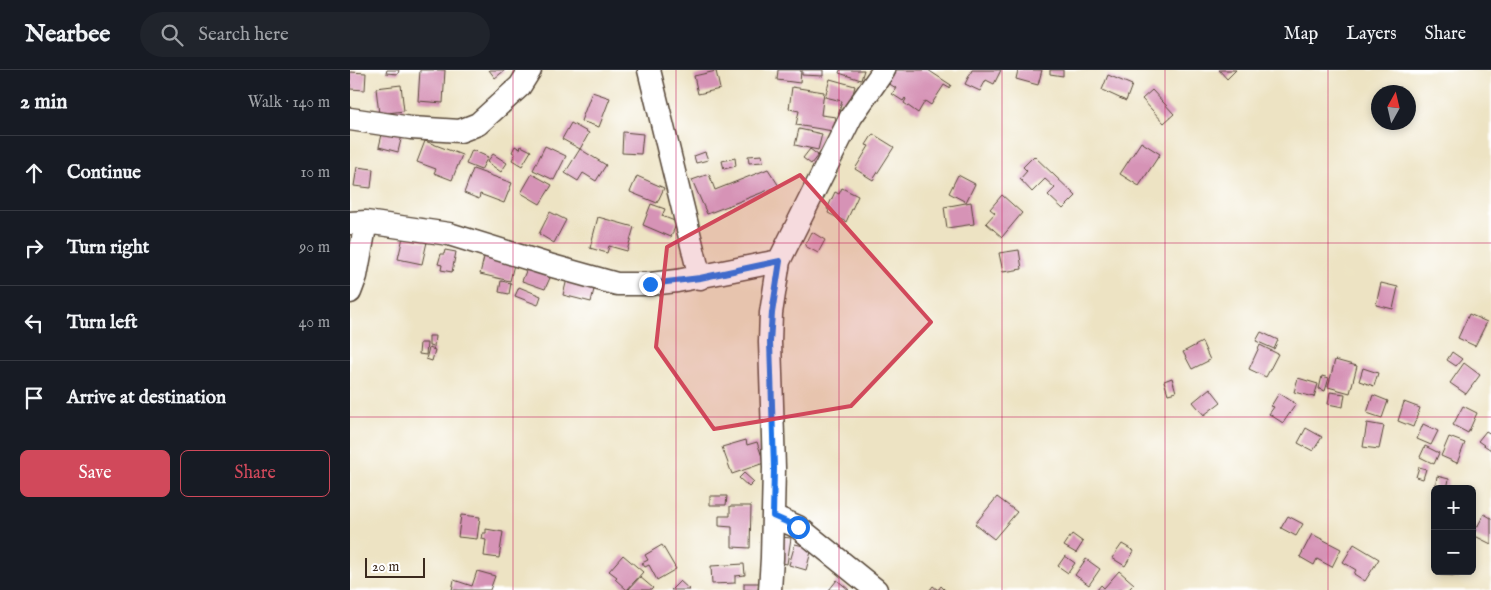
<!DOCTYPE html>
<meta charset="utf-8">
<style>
:root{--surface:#171b24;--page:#20242c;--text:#f1f3f6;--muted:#9ea1a6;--line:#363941;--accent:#d1495b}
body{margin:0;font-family:"IM FELL English",serif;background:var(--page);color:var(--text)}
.controls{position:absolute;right:15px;bottom:15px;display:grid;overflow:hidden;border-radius:8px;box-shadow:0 2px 8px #0003}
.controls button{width:45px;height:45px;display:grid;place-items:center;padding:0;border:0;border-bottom:1px solid var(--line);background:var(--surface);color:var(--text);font:25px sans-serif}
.compass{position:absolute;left:1021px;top:15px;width:45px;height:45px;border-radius:50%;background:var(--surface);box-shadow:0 2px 8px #0003;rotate:8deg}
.scale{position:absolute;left:15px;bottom:12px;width:60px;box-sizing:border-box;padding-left:5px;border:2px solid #3b2a1e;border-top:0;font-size:14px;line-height:18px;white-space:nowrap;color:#3b2a1e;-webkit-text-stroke:4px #fff;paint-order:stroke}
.stop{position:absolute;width:15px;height:15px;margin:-11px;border:4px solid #1a73e8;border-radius:50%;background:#fff}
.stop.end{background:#1a73e8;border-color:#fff;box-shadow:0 1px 5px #0008}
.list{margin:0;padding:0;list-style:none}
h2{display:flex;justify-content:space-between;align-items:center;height:65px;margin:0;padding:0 20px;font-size:21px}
h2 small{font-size:16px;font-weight:400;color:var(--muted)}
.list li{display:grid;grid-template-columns:32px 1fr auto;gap:15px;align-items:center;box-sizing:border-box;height:75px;padding:0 20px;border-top:1px solid var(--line)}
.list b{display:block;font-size:19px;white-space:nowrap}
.list em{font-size:16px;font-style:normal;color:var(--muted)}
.actions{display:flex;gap:10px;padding:15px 20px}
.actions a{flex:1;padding:11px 0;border:1px solid var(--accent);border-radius:8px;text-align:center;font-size:18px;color:var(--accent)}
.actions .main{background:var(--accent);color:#fff}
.icon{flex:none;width:28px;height:28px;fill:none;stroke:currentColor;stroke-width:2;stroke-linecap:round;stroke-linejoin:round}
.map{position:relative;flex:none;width:1141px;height:520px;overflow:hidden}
header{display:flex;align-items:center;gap:30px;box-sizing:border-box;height:70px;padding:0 25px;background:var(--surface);border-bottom:1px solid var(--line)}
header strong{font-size:24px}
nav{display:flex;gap:28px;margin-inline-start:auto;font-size:18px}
.search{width:350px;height:45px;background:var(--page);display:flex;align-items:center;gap:12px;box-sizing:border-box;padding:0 18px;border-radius:28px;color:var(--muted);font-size:19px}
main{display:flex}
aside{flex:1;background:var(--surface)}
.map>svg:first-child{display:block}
.building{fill:#d693b6}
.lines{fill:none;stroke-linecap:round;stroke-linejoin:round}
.street-casing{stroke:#564637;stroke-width:25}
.street{stroke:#fff;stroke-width:22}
.route{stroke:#1a73e8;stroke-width:6}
.marked{fill:#d1495b;fill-opacity:0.2;stroke:#d1495b;stroke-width:4;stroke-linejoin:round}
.grid{fill:none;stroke:#c2185b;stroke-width:1;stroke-opacity:0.55}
</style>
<header>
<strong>Nearbee</strong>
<div class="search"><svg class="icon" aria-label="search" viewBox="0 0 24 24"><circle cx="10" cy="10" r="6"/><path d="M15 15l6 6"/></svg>Search here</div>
<nav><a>Map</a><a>Layers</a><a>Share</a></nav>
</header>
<main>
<aside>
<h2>2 min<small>Walk · 140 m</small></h2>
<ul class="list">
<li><svg class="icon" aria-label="ahead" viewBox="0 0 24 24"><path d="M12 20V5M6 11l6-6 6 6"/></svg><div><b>Continue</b></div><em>10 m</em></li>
<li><svg class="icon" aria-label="right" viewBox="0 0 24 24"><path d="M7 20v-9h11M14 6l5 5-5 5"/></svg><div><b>Turn right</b></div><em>90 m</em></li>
<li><svg class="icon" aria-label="left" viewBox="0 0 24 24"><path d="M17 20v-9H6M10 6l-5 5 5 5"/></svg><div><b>Turn left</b></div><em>40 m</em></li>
<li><svg class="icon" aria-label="arrive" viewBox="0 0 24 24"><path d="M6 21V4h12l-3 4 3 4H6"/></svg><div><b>Arrive at destination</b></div></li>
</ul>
<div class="actions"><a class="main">Save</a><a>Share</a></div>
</aside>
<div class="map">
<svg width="1141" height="520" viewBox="0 0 1141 520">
<rect width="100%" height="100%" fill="#fff"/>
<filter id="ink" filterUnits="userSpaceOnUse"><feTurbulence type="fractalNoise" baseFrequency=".02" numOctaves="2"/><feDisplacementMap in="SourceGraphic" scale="10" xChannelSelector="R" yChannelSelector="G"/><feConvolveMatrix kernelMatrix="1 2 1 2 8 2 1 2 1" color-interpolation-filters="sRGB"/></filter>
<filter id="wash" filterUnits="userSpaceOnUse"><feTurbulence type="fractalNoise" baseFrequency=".0096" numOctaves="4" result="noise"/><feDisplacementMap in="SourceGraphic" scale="20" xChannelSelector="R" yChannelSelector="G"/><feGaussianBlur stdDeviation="1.12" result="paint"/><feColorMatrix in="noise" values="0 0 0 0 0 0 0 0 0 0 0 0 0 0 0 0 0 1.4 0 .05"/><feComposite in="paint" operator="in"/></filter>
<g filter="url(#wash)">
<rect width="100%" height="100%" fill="#ede3c3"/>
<g id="blocks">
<path class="building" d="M37 0H49L48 4 36 3Z
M70 0H95L93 33 68 31Z
M139 0H155L145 8Z
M428 0H451L450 13 427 10Z
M452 0H473V6L452 5Z
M490 0H514L511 10 489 3Z
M540 0H578L601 15 599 18 594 15 581 35 575 31 568 43 554 33 556 29 555 28 553 31 542 24 546 18 533 10Z
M622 0H651L644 14 636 10 630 21 615 14Z
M668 0H692L688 15 666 9Z
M700 0H713V6L700 4Z
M869 0H886L877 9Z
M366 1 370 19 348 24 344 6Z
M0 2 16 3 15 20 0 19Z
M758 5 782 15 776 31 752 20Z
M480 9 505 16 496 52 487 50 492 31 475 27Z
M51 15 54 41 29 44 26 18Z
M442 17 474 22 471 45 486 47 483 61 446 55 449 41 439 39Z
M802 20 824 44 814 53 792 29Z
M242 22 260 28 249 57 231 51Z
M221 53 239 63 230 79 212 69Z
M34 56 53 61 48 82 29 77Z
M449 59 472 64 468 80 445 75Z
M273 62 293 64 291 84 272 83Z
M523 64 544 77 523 110 505 99 519 76 516 75Z
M75 71 112 85 102 110 84 103 86 99 67 92Z
M791 72 810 84 789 116 770 104Z
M165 76 170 79 171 76 181 81 172 96 162 90 165 84 162 82Z
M195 76 216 86 204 110 183 100Z
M230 79 256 95 246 111 233 103 228 111 215 103Z
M460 79 468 85 461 94 453 88Z
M122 80 138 87 131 100 116 94Z
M355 82 358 90 346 93 344 86Z
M143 84 157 93 151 102 137 92Z
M412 85 413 92 399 93 398 86Z
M684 86 726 126 713 139 698 125 705 118 695 109 682 122 670 109 677 101 673 97Z
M385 88 386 96 374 99 372 91Z
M7 97 23 99 21 118 4 116Z
M123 99 162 113 154 133 130 124 129 129 114 123Z
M418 99 429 116 357 144 342 110 359 104 365 120Z
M182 104 202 115 190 134 171 123Z
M608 105 625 114 616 132 599 123Z
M287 106 314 118 307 133 280 122Z
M492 118 508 126 496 152 478 143 479 140 477 139 485 122 489 124Z
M652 125 672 143 652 167 636 153 645 143 640 139Z
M621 132 624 154 597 158 594 137Z
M301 134 315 139 312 146 327 152 321 167 293 155Z
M200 142 216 150 204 173 189 164Z
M248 147 284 157 277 181 259 176 257 183 240 178Z
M462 162 475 170 468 183 455 176Z
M53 167 77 172 72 194 48 189Z
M136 179 166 186 160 211 130 204Z
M95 180 106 182 102 202 91 200 92 195 88 194 91 184H94Z
M669 180 672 199 653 202 649 183Z
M180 191 203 201 195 219 172 211Z
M217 209 245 215 241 232 213 225Z
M151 211 161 213 159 224 149 222Z
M1031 213 1048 217 1043 239 1026 235Z
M169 217 191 226 188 235 165 226Z
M1119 244 1137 252 1125 276 1108 268Z
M911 262 928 270 924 279 906 271Z
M79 266H85L84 277 79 276Z
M852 272 860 290 842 299 833 282Z
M70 273H77L76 285 69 284Z
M910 275 928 284 916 307 899 299Z
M79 278 85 280 82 291 76 289Z
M1102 282 1112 289 1106 296 1097 290Z
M985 290 1007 296 1000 323 978 317Z
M1114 293 1130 305 1116 324 1100 313Z
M1013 298 1028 303 1024 316 1009 311Z
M972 306 979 308 975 321 969 319Z
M822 308 826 322 818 324 814 311Z
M948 308 968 314 964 327 944 322Z
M860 318 871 332 854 345 843 332Z
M980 322 995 324 993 337 978 334Z
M929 323 946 334 933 353 919 344 924 337 921 336Z
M1023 325 1038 331 1032 348 1017 343Z
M1054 332 1070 338 1063 357 1048 351Z
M1113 336 1127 343 1118 363 1103 355Z
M1017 353 1034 356 1029 379 1013 377Z
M1073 354 1088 361 1081 375 1067 369Z
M956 358 972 367 963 381 948 373Z
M1136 361 1141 364V380L1128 371Z
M1099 367 1115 373 1107 393 1091 386Z
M396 370 397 375 407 372 414 393 382 404 372 377Z
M1075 376 1089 383 1084 394 1070 387Z
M1069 397 1076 399 1073 409 1066 407Z
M394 403 404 412 399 417 389 408Z
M1087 406 1099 409 1097 419H1085Z
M360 426H377L376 435H360Z
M647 427 667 442 644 469 625 454Z
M380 436H401L400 478 382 477V457L369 456V446H380Z
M1134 444 1141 448V474L1123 465Z
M111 445 130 447 127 469 108 467Z
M938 446 953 454 946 466 931 458Z
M136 459 153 462 149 488 134 486 136 470 132 469 133 463H136Z
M722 464 733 472 726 483 714 476Z
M962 464 991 479 982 497 967 489 964 495 950 487Z
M431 467 441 468 437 494 428 492Z
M445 474 462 478 456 500 439 495Z
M772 474 784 481 775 496 762 488Z
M1004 474 1029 489 1015 511 1004 504 1006 500 993 492Z
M312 475 326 499 307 510 299 495 295 497 292 493 298 490 295 485Z
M273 485 293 502 277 520 265 509 267 507 259 501Z
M715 486 725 493 718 503 708 496Z
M736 489 750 499 739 515 725 505Z
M394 494 395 505 385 506V513L362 514 361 496Z
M127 501 145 506 140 520H102L104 510 122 516Z
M769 501 784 514 778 520H747L751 515 754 518Z
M1090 501H1109V506L1090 505Z
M290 507 303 518 301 520H278Z
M487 510 499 520H479Z
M330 511 340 520H321Z
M394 513H409V520H394Z
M583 516 588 520 591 516 595 520H580Z"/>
</g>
</g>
<g filter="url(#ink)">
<use href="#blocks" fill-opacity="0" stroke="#564637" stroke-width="1"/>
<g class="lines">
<g class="street-casing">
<path id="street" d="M299 0 350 208
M0 49 61 58 110 61 128 54 170 16 180 0
M0 153 16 152 99 164 199 195 267 214H300L327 211 429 191 421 243 420 272 424 398 422 488 420 520
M429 191 501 47 534 0
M0 222 6 206 16 152
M423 446 448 457 526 520"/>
</g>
<use href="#street" class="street"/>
</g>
</g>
<g class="lines" filter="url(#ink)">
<path class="route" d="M300 214 350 208 430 191 422 243 420 272 424 398 423 446 448 457"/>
</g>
<path class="marked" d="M450 105 581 252 501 336 364 359 306 277 317 177Z"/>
<path class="grid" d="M163 0V520M326 0V520M489 0V520M652 0V520M815 0V520M978 0V520M0 173H1141M0 347H1141"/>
</svg>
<div class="controls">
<button>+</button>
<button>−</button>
</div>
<svg class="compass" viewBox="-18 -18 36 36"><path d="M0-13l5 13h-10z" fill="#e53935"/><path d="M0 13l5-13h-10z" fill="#9ea1a6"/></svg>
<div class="scale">20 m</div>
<div class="stop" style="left:448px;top:457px"></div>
<div class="stop end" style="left:300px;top:214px"></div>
</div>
</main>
